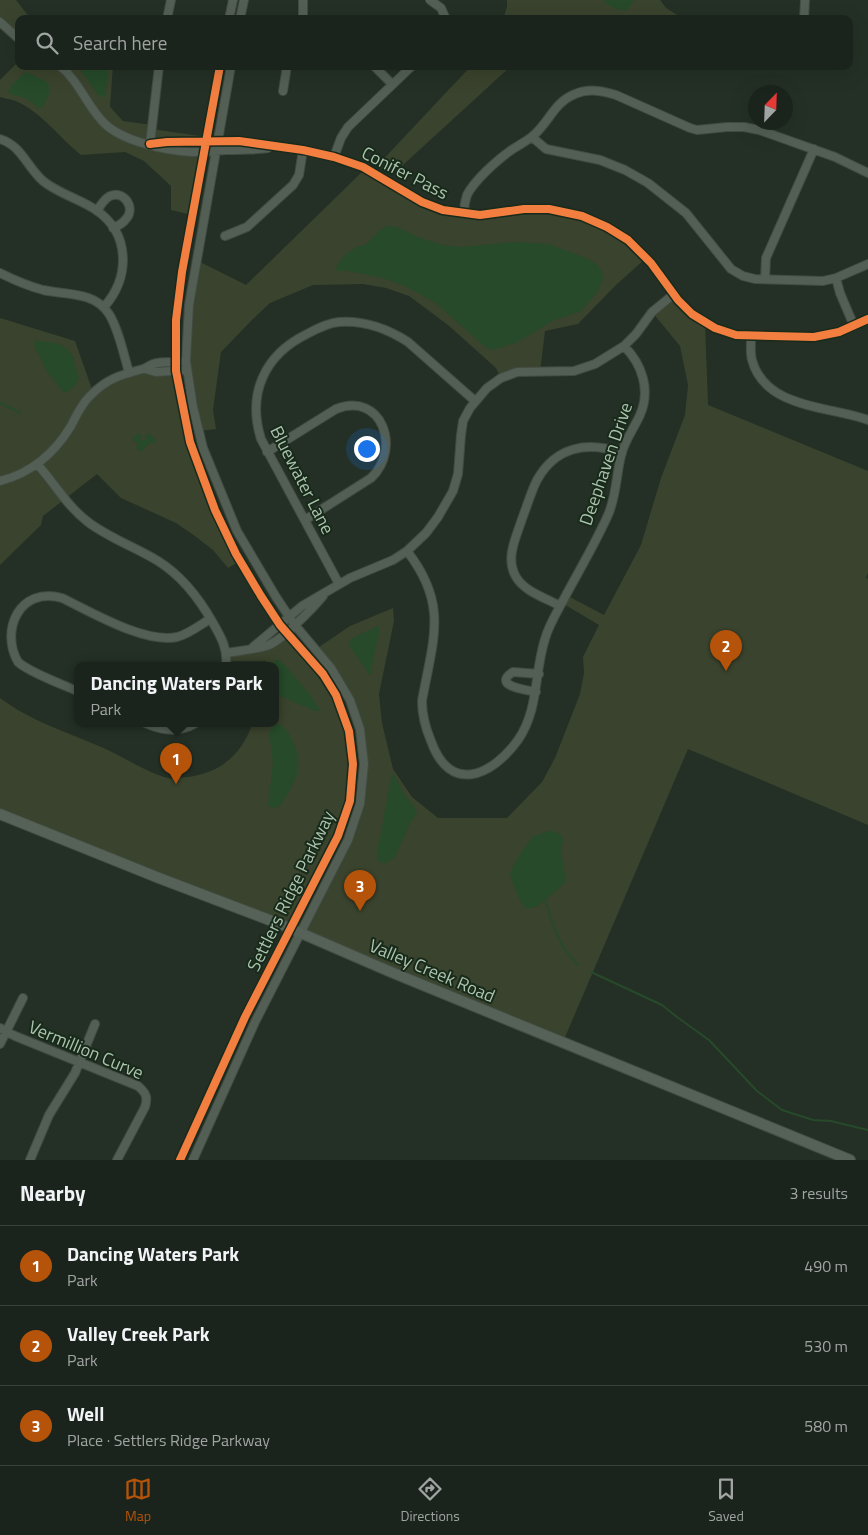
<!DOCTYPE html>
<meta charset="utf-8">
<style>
:root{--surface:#1b241c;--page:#242c25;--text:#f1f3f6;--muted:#a0a4a3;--line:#39413b;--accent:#b45309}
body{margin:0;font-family:"Titillium Web",sans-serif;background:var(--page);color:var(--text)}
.compass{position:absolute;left:748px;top:85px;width:45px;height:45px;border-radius:50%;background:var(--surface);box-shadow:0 5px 20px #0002;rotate:23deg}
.you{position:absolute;left:366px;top:448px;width:18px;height:18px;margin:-12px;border:4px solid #fff;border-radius:50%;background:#1a73e8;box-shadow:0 0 0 8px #1a73e833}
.badge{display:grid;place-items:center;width:32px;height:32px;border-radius:50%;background:var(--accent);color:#fff;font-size:16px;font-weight:700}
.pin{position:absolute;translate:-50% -41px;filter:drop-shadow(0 1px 2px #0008)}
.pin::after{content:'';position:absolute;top:26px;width:18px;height:15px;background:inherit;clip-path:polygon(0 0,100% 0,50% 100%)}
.popup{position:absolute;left:74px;top:662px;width:205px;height:65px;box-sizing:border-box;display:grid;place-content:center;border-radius:10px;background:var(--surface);filter:drop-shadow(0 1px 4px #0005);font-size:16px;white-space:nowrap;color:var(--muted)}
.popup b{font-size:19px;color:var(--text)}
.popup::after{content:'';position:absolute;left:50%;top:100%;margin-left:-10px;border:10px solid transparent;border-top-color:var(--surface)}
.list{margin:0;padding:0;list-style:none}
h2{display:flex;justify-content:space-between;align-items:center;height:65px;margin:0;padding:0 20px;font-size:21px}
h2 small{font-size:16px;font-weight:400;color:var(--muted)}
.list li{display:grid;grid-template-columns:32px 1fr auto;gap:15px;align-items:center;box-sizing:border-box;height:80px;padding:0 20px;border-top:1px solid var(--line)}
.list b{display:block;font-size:19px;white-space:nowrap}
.list p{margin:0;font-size:16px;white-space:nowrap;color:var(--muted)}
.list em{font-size:16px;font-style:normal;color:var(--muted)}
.icon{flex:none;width:28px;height:28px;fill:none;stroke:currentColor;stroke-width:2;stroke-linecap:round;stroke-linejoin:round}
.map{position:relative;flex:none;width:868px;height:1160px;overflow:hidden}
.search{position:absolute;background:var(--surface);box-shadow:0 5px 20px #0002;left:15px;right:15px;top:15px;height:55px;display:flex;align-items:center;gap:12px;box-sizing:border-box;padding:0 18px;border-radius:10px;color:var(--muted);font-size:19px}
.sheet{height:305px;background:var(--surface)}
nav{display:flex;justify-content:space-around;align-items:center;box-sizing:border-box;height:70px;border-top:1px solid var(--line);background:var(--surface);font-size:14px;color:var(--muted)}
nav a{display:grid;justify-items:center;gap:2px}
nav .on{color:var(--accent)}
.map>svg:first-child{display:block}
.green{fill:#3a432d}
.water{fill:#264a2a}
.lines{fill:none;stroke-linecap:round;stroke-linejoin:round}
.stream{stroke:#264a2a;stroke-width:2}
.minor-casing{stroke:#424b42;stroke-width:10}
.major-casing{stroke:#414d42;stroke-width:12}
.minor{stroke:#535f54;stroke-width:8}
.major{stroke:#566157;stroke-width:10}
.cycleway-casing{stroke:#182a1a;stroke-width:11}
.cycleway{stroke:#f27e40;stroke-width:8}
.labels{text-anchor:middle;stroke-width:4;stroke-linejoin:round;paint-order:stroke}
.street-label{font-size:18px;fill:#acc3af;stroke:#182a1a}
</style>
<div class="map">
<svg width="868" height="1160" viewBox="0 0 868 1160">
<rect width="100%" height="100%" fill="#243025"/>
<path class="green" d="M0 0H16L31 19H19V39L4 26 0 30Z
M507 0H660L666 8 684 19H503L507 7Z
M19 61V66H113L110 107 123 121 152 125V129L207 137 192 215 171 210V186L144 161 125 152 81 155C60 138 45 117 22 104 16 100 7 99 0 97V80Z
M471 66H511L392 175 377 166Z
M363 171 400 189 456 213 549 209 607 227 646 258 616 285 578 324 545 331 540 372 501 378 496 368 448 325 409 296 386 288 363 284 313 285 270 303 253 319 221 352 213 410 216 429 199 431 186 361 196 260 246 285Z
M674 294 705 323 708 405 868 471V573L866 578 868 579V825L688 749 563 1042 300 933 353 827 364 778 356 714 316 649 350 626 393 608 394 621 379 694 382 723 393 769 412 797 438 818H507L542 782 555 758 580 694 584 673 583 657 599 625 562 603 566 595 604 615 641 545 661 478 685 415 688 385 680 346 652 312Z
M0 318 75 341 93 392 129 372 176 371 190 442 240 561 228 568 213 550 195 536 176 523 121 498 97 474 43 516 41 525 0 565Z
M286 632 336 695 351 741 347 812 290 929 0 814V698C29 720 66 732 99 746 122 755 144 772 168 778 174 780 181 777 187 777 221 773 241 755 253 723H275V665H266V661H227V653L262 647Z"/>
<path class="water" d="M604 0H634L626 11C619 10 607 7 604 0Z
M78 66H109L105 97 99 96Z
M26 72 45 81 49 85V94L43 107 39 108 25 98 10 94 8 92 11 86Z
M387 226 397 227 418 237 443 245 459 247 516 242 549 244 588 259 597 265 601 270 603 278 598 291 581 311 552 321 518 342 493 350 485 347 436 303 409 288 392 281 377 277 349 271H337L336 268 343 257 356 247 365 245 380 230Z
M36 341C55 343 63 341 74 358L73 362 79 377C77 384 71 392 63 392L47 371 34 345V343Z
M138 433 142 436 140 438 143 441 147 438 145 436 149 433 156 440 153 444 151 442 140 452 136 447 138 444 132 439Z
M378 626 379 627V632L370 676 349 645V642L351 639Z
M277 659 286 666 308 693 311 694V697L321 711H315L275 694 274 662Z
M275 723C283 725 286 729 290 736 306 765 297 780 280 806L272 808 268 805 273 763 269 732Z
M392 773C398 779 400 788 405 795 410 802 415 805 417 813L410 823 395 857 387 863 379 862 377 853Z
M552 831 560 834 563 840 561 851 566 882 538 906 527 909C517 898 514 888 510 873L520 854 534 835 537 836 545 832Z"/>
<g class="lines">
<path class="stream" d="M0 403 21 413
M544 897 553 925 564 949 578 965
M591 972 662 1005 677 1017 709 1040 757 1091 782 1110 813 1120 831 1121 868 1130"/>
<g class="minor-casing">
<path id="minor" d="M430 0 441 8 446 19
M167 19 171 0
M229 19 233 0
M240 19 244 0
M303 19V0
M804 19 805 0
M0 22 19 39
M60 66C80 82 87 107 105 124 123 141 166 151 191 152 203 152 214 151 226 150 240 150 254 150 268 148
M374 66 392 84
M283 91 287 66
M532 137 546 149 600 160 625 170 648 183 686 213 731 269 743 276 755 279 823 281 836 278 868 264
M0 139C21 145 27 167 43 181 59 194 80 199 96 210 131 234 130 278 104 307
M150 144 167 142 239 141 303 150 334 157 363 167 422 202 443 210 480 215 524 209H549L582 216 607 227 628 240 651 263 678 300 692 314 715 328 736 335 814 337 839 332 868 319
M150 144 159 66
M334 157 341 138 348 127 412 66
M97 211C100 206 104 199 110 196 124 190 136 208 126 219 123 223 118 226 113 228
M464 214C464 208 465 201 467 195 474 181 497 160 510 151 518 145 528 141 535 134 550 120 555 102 575 94 589 88 603 91 616 95L690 128 697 130 727 127H744L759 130 835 157 868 173
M225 236 247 227 293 185 299 175 303 150
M0 273C14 280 28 286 43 290 65 295 95 291 109 314 119 330 123 353 129 372
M836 278 840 293 854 326
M765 279 766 258 814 149
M751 337C751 344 750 353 752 360 765 409 830 406 868 420
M145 369 156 372 187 370
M267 452 336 409C382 391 402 449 371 478L305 520
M38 465C55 484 67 506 88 522 109 538 135 547 158 561 182 576 199 598 213 623 221 637 228 649 226 665
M0 481C32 473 54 454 71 426 76 416 81 405 89 397 106 379 120 375 143 369 147 368 150 365 153 364 161 361 172 362 180 362
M407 551C449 605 433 639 422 701 422 716 425 727 431 741 450 794 491 777 518 740 539 710 534 673 545 639 549 624 559 609 566 595 580 569 596 542 608 515 617 495 616 473 622 452 626 439 634 428 640 415 651 390 642 364 624 346
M339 584 261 439C247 394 264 355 307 334 316 329 328 323 339 322 363 320 388 329 408 342L475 401
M560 606C546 598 525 592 516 577 505 558 516 538 522 519 527 506 531 492 537 480 556 446 588 441 622 453
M253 647 302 606 350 578 393 560 407 551 426 533 438 517 453 491 458 474 461 435 463 421 470 408 487 388 501 378 517 372 574 371 595 364 624 346 636 334 652 312 674 294
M227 653C238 651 259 649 269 645 283 639 313 608 323 596
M77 691C62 684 30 673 18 662 0 631 19 586 62 598 91 612 145 644 177 637 189 634 200 625 210 619
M536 692C527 690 491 686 513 672L539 674
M145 723C163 731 179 733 196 723
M0 1028 15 1036 138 1086C146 1093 148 1097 145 1107L117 1160
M0 1044 23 998
M30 1160 49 1115 75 1073 95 1024
M180 1160 245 1017 338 836 350 801 353 764 349 731 336 695 323 674 280 625 261 596 236 554 215 510 190 442 176 371V320L182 272 220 66
M193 1160 255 1022 348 840 360 804 364 764 360 729 350 700 331 668 294 624 276 597 237 531 203 448 193 407 186 361 189 305 231 66"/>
</g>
<g class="major-casing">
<path id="major" d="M0 814 159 878 280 924 391 972 850 1160"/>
</g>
<use href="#minor" class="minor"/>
<use href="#major" class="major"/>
<g class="cycleway-casing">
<path id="cycleway" d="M150 144 167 142 239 141 303 150 334 157 363 167 422 202 443 210 480 215 524 209H549L582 216 607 227 628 240 651 263 678 300 692 314 715 328 736 335 814 337 839 332 868 319
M180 1160 245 1017 338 836 350 801 353 764 349 731 336 695 323 674 280 625 261 596 236 554 215 510 190 442 176 371V320L182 272 220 66"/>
</g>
<use href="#cycleway" class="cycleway"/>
</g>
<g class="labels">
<g class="street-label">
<text transform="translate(405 173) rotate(27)" y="6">Conifer Pass</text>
<text transform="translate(606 464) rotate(-71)" y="6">Deephaven Drive</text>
<text transform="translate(302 480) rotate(63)" y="6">Bluewater Lane</text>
<text transform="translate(291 891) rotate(-64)" y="6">Settlers Ridge Parkway</text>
<text transform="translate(432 971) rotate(23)" y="6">Valley Creek Road</text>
<text transform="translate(86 1050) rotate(23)" y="6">Vermillion Curve</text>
</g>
</g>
</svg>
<svg class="compass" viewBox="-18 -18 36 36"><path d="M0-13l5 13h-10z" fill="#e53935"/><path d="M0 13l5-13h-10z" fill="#a0a4a3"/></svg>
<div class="you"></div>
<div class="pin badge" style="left:176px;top:784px">1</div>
<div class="popup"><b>Dancing Waters Park</b>Park</div>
<div class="pin badge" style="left:726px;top:671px">2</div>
<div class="pin badge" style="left:360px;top:911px">3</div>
<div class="search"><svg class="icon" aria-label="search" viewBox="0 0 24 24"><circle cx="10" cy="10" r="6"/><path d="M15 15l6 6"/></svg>Search here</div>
</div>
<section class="sheet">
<h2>Nearby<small>3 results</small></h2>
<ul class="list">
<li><span class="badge">1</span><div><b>Dancing Waters Park</b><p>Park</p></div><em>490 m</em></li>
<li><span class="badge">2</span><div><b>Valley Creek Park</b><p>Park</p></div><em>530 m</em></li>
<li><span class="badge">3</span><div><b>Well</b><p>Place · Settlers Ridge Parkway</p></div><em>580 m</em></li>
</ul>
</section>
<nav>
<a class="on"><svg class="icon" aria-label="map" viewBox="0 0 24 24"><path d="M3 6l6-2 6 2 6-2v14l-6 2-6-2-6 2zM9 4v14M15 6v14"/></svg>Map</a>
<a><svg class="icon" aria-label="directions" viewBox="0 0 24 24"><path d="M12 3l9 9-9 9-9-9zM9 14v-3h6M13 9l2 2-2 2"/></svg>Directions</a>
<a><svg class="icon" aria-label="saved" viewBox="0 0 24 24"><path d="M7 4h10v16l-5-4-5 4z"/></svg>Saved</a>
</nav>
